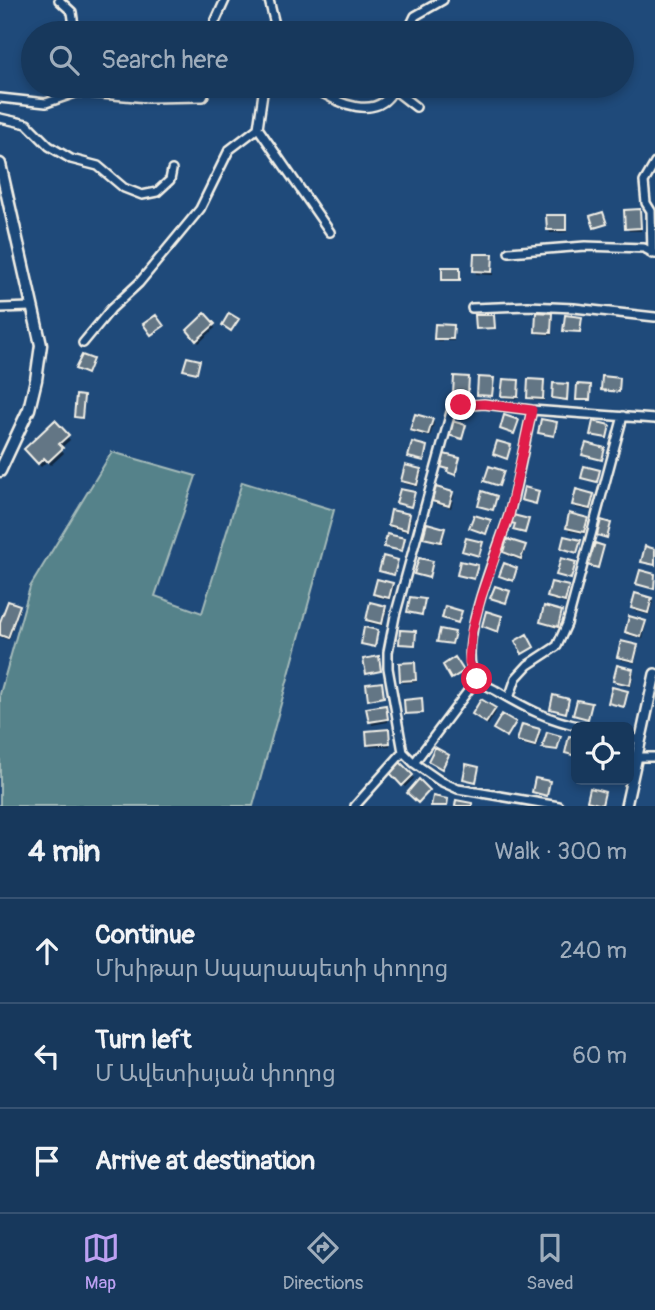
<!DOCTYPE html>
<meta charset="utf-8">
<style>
:root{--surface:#17385c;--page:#244365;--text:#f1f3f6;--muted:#9eacbb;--line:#365272;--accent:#bca0f2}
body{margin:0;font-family:Pangolin,"Noto Sans Armenian",sans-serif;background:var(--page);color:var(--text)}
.controls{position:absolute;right:21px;bottom:21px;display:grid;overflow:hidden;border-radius:10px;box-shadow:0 4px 10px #0003}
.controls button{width:63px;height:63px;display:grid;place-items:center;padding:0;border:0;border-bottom:2px solid var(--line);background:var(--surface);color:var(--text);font:35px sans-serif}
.stop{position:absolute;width:21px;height:21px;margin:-16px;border:5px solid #e11d48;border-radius:50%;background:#fff}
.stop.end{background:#e11d48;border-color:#fff;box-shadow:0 2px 7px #0008}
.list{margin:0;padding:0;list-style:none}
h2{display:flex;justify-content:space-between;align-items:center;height:91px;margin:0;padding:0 28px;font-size:30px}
h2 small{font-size:23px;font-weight:400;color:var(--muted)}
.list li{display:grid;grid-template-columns:46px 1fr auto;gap:21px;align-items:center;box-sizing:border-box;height:105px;padding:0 28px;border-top:2px solid var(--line)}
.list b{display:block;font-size:26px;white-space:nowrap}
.list p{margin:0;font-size:23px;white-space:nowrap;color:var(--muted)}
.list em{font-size:23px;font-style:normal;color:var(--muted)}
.icon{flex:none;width:38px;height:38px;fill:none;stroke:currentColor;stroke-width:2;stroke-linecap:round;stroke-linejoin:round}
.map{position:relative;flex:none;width:655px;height:806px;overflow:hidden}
.search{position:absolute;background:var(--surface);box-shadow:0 4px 10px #0003;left:21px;right:21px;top:21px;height:77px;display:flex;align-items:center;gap:18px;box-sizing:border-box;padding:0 24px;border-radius:38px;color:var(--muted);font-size:26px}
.sheet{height:406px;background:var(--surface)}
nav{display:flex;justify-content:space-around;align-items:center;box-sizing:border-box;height:98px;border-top:2px solid var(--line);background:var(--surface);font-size:19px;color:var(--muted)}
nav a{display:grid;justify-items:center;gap:4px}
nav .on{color:var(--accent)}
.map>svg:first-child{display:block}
.green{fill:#55828a;stroke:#a4bab9;stroke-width:2}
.shadow{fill:#0007}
.building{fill:#647685;stroke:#f4f1e8;stroke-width:2}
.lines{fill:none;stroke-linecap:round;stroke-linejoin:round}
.minor-casing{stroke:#f4f1e8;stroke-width:12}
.tertiary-casing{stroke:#f4f1e8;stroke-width:14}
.secondary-casing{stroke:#f4f1e8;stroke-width:15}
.minor{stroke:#1f4a7a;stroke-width:7}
.tertiary{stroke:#1f4a7a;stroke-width:9}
.secondary{stroke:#1f4a7a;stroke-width:10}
.route{stroke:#e11d48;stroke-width:9}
</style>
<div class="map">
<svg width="655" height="806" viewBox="0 0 655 806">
<rect width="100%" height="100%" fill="#1f4a7a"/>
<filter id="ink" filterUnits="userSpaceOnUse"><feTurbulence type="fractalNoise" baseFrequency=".0143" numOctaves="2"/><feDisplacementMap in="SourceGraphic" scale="14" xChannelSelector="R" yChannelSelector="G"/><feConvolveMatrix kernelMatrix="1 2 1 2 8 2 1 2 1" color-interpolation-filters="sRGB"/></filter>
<g filter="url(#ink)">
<path class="green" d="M112 452 196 476 155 596 202 613 242 482 334 510 253 806H0V694L30 587Z"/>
<path class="shadow" d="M639 211 641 214V231H629L627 228Z
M565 217 566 219 567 232 550 233 549 230Z
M492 256 493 259V275L476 274 475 271Z
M551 315 553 318 552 335 538 334 537 332Z
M214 325 215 328 199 343 190 333Z
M453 326 454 329V341H437L436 338Z
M518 382 520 385 518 399 505 398 503 395Z
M543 382 545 385 544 401 531 400 529 397Z
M432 420 434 423 430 437 414 433 412 430Z
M67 436 70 440 61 448 64 453 51 465 47 461 41 467 26 450Z
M420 470 422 473 418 487 405 484 403 481Z
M452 493 454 496 451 508 435 504 434 501Z
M593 495 594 498 591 511 575 508 574 505Z
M409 516 411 519 408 532 391 528 390 525Z
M587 519 588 522 585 534 569 531 568 528Z
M444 529 445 532 442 544 427 540 425 537Z
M525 546 526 549 522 561 506 555 504 552Z
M392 584 394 587 390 600 376 597 375 594Z
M568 588 569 591 566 604 551 600 549 597Z
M651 599 653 602 649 615 634 611 633 608Z
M19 607 20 609 9 640 0 637V628Z
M385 607 387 610 383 626 369 623 368 620Z
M561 613 562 616 559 629 543 624 542 622Z
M645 622 646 625 643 639 628 635 626 632Z
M636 647 638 650 635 663 621 660 619 657Z
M414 664 416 667 417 682 403 683 402 680Z
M632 670 634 673 631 687 616 683 614 680Z
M368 709H386L388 722 372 725Z
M494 709 496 712 488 725 475 717 474 714Z
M539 731 541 734 536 748 521 744 519 741Z
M389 734 390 746 370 747 369 745Z
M393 776H412L414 778 405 787Z"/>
<path class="building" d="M640 209 641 228 625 229 624 210Z
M603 212 607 224 594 228 590 216Z
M546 215H566V230H547Z
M474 254H493L492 272 473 271Z
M442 267H460V280H442Z
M536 312 552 313 551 333 535 332Z
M205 313 215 324 196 341 187 330Z
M229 313 239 319 231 331 222 325Z
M156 315 164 326 151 335 143 324Z
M475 315H494L495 328 476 329Z
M565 315 582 317 580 332 563 331Z
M435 324 454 325 453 339H434Z
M82 355 93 359 87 374 75 369Z
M187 357 200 360 197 373 183 370Z
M454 376 469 377 468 395 453 394Z
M602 376 620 378 619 392 601 390Z
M478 377 494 378 492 396 477 395Z
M503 379 519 380 518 397 501 396Z
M528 379 544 380 543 399 527 398Z
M553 383 568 384 567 400 552 398Z
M577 384 591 385 590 400H576Z
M76 395 84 396 82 418 74 417Z
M415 414 433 419 428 435 410 430Z
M504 415 519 420 514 434 500 429Z
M541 419 557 422 554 436 538 433Z
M55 420 69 435 59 444 63 448 48 462 44 458 38 464 24 449Z
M452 421 466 425 462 439 448 435Z
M593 421 610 425 607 438 590 435Z
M497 441 511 445 507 459 493 454Z
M412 442 427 446 424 461 408 457Z
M586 443 605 448 602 460 582 455Z
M444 454 460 458 455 475 447 472 448 469 441 467Z
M405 465 421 469 417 485 401 481Z
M489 466 504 471 499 486 484 481Z
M584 466 600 470 597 482 581 478Z
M436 487 453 492 449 506 432 501Z
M524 487 539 491 536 504 521 500Z
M400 489 415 492 411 507 396 503Z
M576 489 594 494 590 509 572 505Z
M482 491 497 496 493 510 478 506Z
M391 510 410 514 407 530 388 525Z
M569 513 588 518 584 532 566 528Z
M474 515 491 520 486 534 469 528Z
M513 515 529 519 525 533 513 530 515 524 511 523Z
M601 520 611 523 607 538 597 535Z
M427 523 445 528 441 542 423 538Z
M387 534 405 538 402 551 384 547Z
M564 536 581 540 577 553 561 548Z
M466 538 483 542 479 556 462 551Z
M507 539 526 545 521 559 503 552Z
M595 543 604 546 598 568 587 565 590 552H592Z
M645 546 655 549V565L641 562Z
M383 556 398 560 394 575 379 571Z
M419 558 433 561 429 578 414 574Z
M561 558 576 562 571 579 556 575Z
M460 561 478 565 474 579 457 575Z
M504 563 517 568 513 581 499 576Z
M640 570 655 574 654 589 636 584Z
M377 579 393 583 389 598 373 594Z
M551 582 569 586 565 602 547 597Z
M495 586 510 591 506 603 490 598Z
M635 593 652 598 648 613 631 608Z
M410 597 425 599 422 615 407 612Z
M8 601 20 605 8 638 0 635V622Z
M370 602 386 606 382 624 366 620Z
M445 606 462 611 458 623 442 618Z
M544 606 562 611 558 627 540 622Z
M486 611 502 616 498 632 482 626Z
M629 616 646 621 641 637 625 632Z
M364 627 378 630 375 647 361 644Z
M440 629 455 632 452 644 437 642Z
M400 630 416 631 415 645 399 644Z
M527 634 534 647 522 654 515 641Z
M621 641 638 645 634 661 617 657Z
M379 656 381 671 366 674 363 659Z
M455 657 464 671 451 679 443 665Z
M415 662 416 680 400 681 399 663Z
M617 665 633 669 630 685 613 681Z
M382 682 384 697 368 700 366 684Z
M612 687 628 691 624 707 608 703Z
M553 695 569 699 566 713 550 709Z
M422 698 423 713 405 714 404 700Z
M481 699 496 708 486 723 472 714Z
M577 700 592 703 588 719 573 715Z
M386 705 388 719 369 722 366 708Z
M502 714 516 722 507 737 493 729Z
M522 724 540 729 535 746 517 741Z
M389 729 390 743 367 745 366 731Z
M547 732 561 736 557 750 542 748Z
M569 736 576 737V756L565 753Z
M435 747 449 755 442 769 428 761Z
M400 762 413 775 402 786 390 773Z
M466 764 479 767 476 782 463 779Z
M535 778 550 781 547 796 532 792Z
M419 779 430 790 418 803 407 793Z
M590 788 605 792 602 805 587 801Z
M433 796 448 799 447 806H431Z
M456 800 472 803V806H455Z"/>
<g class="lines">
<g class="minor-casing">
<path id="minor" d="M59 0 72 12 75 33
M269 0 277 33
M210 33 225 0
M407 33 415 16 443 0
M268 86 263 93 258 128 330 232
M312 86C335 103 380 124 395 86
M394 90 416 107
M0 98 46 103 78 92 148 98 203 97 208 86
M0 118 27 124 49 146 71 159 98 166 124 188 142 195 157 192 170 180 172 170
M509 252 585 246 644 248 655 254
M652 254 651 211 646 203 644 182 655 163
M0 308 31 307
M472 308 528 306 574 308 655 317
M83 343 111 309 139 283 200 209 229 150 258 128
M532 410C524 445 518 481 509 515 499 548 453 651 477 679 481 683 489 687 495 690 525 708 548 720 583 727
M509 698 516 678 528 665 557 646 567 624 623 416
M629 737 640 740
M637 757H655
M414 763 477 679
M355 806 403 752
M559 806 458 789 440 781 414 763 403 752 388 668V652L395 616 451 412 462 406 484 404 532 410 655 419"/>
</g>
<g class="tertiary-casing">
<path id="tertiary" d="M626 806 655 674"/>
</g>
<g class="secondary-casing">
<path id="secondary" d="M0 164 41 345 36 380 29 409 0 471"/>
</g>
<use href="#minor" class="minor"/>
<use href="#tertiary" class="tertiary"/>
<use href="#secondary" class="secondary"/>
</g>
</g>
<g class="lines" filter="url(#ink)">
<path class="route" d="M461 405 484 404 532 410 509 515 481 597 471 634 469 662 477 679"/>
</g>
</svg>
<div class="controls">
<button><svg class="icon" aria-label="locate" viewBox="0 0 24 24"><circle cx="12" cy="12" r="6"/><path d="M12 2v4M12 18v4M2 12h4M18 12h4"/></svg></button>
</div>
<div class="stop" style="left:477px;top:679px"></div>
<div class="stop end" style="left:461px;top:405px"></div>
<div class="search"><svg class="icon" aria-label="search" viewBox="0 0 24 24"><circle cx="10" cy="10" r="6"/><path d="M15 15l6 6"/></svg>Search here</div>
</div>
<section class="sheet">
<h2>4 min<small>Walk · 300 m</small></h2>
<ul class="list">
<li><svg class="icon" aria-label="ahead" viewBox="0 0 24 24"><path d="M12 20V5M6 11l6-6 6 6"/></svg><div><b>Continue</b><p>Մխիթար Սպարապետի փողոց</p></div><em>240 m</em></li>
<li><svg class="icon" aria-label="left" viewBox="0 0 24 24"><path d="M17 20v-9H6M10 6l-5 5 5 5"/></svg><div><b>Turn left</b><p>Մ Ավետիսյան փողոց</p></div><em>60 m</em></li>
<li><svg class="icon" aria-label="arrive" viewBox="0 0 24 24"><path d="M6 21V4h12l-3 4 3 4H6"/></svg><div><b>Arrive at destination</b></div></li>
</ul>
</section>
<nav>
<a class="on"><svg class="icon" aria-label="map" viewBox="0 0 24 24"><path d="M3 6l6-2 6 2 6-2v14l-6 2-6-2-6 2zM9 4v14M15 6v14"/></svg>Map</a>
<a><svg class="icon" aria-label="directions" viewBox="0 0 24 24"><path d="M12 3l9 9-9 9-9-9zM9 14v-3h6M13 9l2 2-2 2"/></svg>Directions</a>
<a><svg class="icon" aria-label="saved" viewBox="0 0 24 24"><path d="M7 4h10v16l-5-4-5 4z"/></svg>Saved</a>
</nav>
